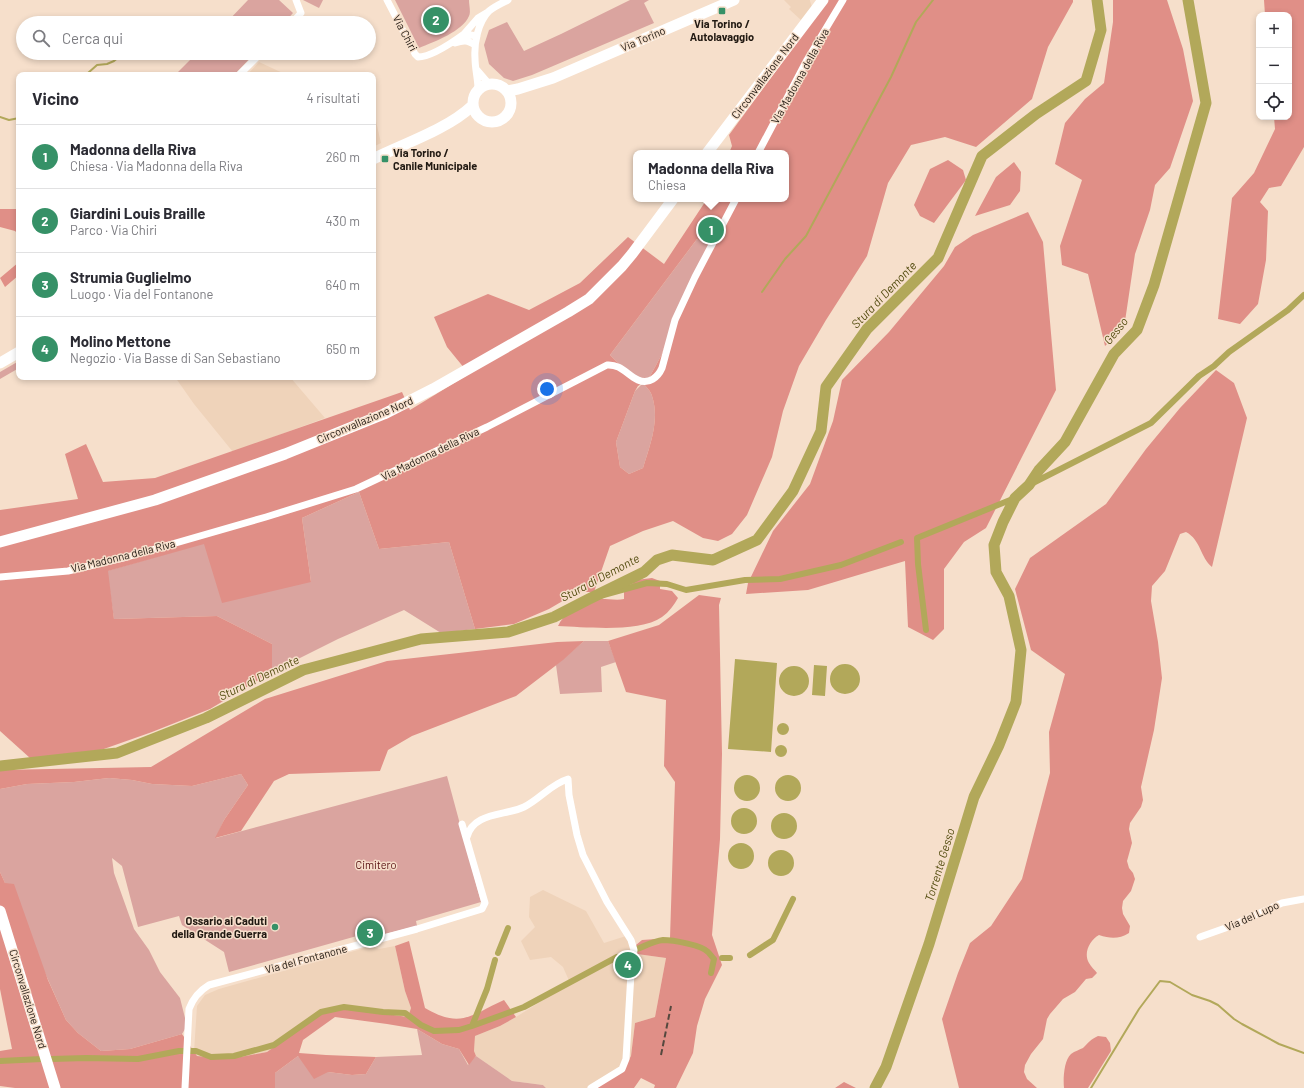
<!DOCTYPE html>
<html lang="it">
<meta charset="utf-8">
<style>
:root{--surface:#fff;--page:#f2f2f3;--text:#2b2b33;--muted:#7c7c81;--line:#e1e1e2;--accent:#369167}
body{margin:0;font-family:Barlow,sans-serif;background:var(--page);color:var(--text)}
.controls{position:absolute;right:12px;top:12px;display:grid;overflow:hidden;border-radius:8px;box-shadow:0 2px 6px #0003}
.controls button{width:36px;height:36px;display:grid;place-items:center;padding:0;border:0;border-bottom:1px solid var(--line);background:var(--surface);color:var(--text);font:20px sans-serif}
.you{position:absolute;left:547px;top:389px;width:14px;height:14px;margin:-10px;border:3px solid #fff;border-radius:50%;background:#1a73e8;box-shadow:0 0 0 6px #1a73e833}
.badge{display:grid;place-items:center;width:26px;height:26px;border-radius:50%;background:var(--accent);color:#fff;font-size:13px;font-weight:700}
.pin{position:absolute;translate:-50% -50%;border:2px solid #fff;box-shadow:0 1px 4px #0006}
.popup{position:absolute;left:633px;top:150px;width:156px;height:52px;box-sizing:border-box;display:grid;place-content:center;border-radius:8px;background:var(--surface);filter:drop-shadow(0 1px 3px #0005);font-size:13px;white-space:nowrap;color:var(--muted)}
.popup b{font-size:15px;color:var(--text)}
.popup::after{content:'';position:absolute;left:50%;top:100%;margin-left:-8px;border:8px solid transparent;border-top-color:var(--surface)}
.list{margin:0;padding:0;list-style:none}
h2{display:flex;justify-content:space-between;align-items:center;height:52px;margin:0;padding:0 16px;font-size:17px}
h2 small{font-size:13px;font-weight:400;color:var(--muted)}
.list li{display:grid;grid-template-columns:26px 1fr auto;gap:12px;align-items:center;box-sizing:border-box;height:64px;padding:0 16px;border-top:1px solid var(--line)}
.list b{display:block;font-size:15px;white-space:nowrap}
.list p{margin:0;font-size:13px;white-space:nowrap;color:var(--muted)}
.list em{font-size:13px;font-style:normal;color:var(--muted)}
.icon{flex:none;width:22px;height:22px;fill:none;stroke:currentColor;stroke-width:2;stroke-linecap:round;stroke-linejoin:round}
.map{position:relative;flex:none;width:1304px;height:1088px;overflow:hidden}
.search{position:absolute;background:var(--surface);box-shadow:0 2px 6px #0003;left:16px;top:16px;width:360px;height:44px;display:flex;align-items:center;gap:10px;box-sizing:border-box;padding:0 14px;border-radius:22px;color:var(--muted);font-size:15px}
.panel{position:absolute;background:var(--surface);box-shadow:0 2px 6px #0003;left:16px;top:72px;width:360px;height:308px;border-radius:8px}
.map>svg:first-child{display:block}
.built{fill:#efd3ba}
.green{fill:#daa49f}
.forest{fill:#e08f87;fill-rule:evenodd}
.water{fill:#b2a85a}
.lines{fill:none;stroke-linecap:round;stroke-linejoin:round}
.stream{stroke:#b2a85a;stroke-width:2}
.canal{stroke:#b2a85a;stroke-width:6}
.river{stroke:#b2a85a;stroke-width:11}
.minor{stroke:#fff;stroke-width:7}
.primary{stroke:#fff;stroke-width:11}
.rail{stroke:#54483e;stroke-width:2;stroke-dasharray:6 3;stroke-linecap:butt}
.poi-dot{fill:#369167;stroke:#f6dfcb;stroke-width:1.5}
.labels{text-anchor:middle;stroke-width:3;stroke-linejoin:round;paint-order:stroke}
.poi-label{font-size:11px;font-weight:bold;fill:#211912;stroke:#f6dfcb}
.street-label{font-size:11px;fill:#211912;stroke:#f6dfcb}
.park-label{font-size:11px;fill:#570e10;stroke:#f6dfcb}
.water-label{font-size:12px;font-style:italic;fill:#534c0f;stroke:#f6dfcb}
</style>
<div class="map">
<svg width="1304" height="1088" viewBox="0 0 1304 1088">
<rect width="100%" height="100%" fill="#f6dfcb"/>
<path class="built" d="M784 0H810V1L812 7 802 21 789 9 791 7Z
M259 62 287 75H247Z
M373 116 375 117 381 143 373 147Z
M175 377H290L325 418 233 452 194 404Z
M543 890 586 911 604 943 626 936 637 954 666 958 655 1017 635 1023 631 1056 623 1071 595 1088H546L543 1085 512 1081 476 1056 474 1051 475 1036 500 1026 516 1017 570 983 563 967 551 957 530 960 521 941 535 927 529 917 530 897Z
M372 946 379 949 395 946 405 991 411 1008 408 1017 323 1012 267 1052 230 1060 197 1056 194 1052 197 1006 205 995 219 989Z"/>
<path class="green" d="M248 0H279L293 13 284 23H226Z
M303 0H323L319 8Z
M395 0H469C469 5 471 12 469 16 463 31 434 42 419 48Z
M630 0H649L644 3 654 23 532 75 513 81 504 78 489 64 484 45 489 30 507 22 524 51 561 34Z
M197 53H255L234 75H175Z
M697 239 710 246 669 334 661 356 649 378H637L621 366 610 355Z
M19 361V368L0 379V372Z
M643 383C646 387 651 391 652 396 660 420 650 445 643 468L629 474 620 467 616 442 635 391Z
M359 492 379 549 449 542 475 629 441 633 404 610 338 639 272 672V644L217 616 114 619 107 571 204 543 311 582 302 518Z
M584 641H608L616 662 601 667 602 692 560 694 556 665Z
M241 774 248 785 224 820 216 838 447 776 481 902 416 921 417 926 373 937 371 932 229 972 224 952 182 925 179 916 138 927 122 866 112 858 114 873 134 929 149 950 160 972 180 998 185 1018V1029L182 1034 130 1049 101 1051 78 1033 66 1020 0 872V789L27 784 74 782 109 778 132 780 152 784 192 786Z
M417 1029 442 1044 459 1049 468 1065 476 1056 512 1081 543 1085 546 1088H275V1073L298 1056 328 1072 352 1075 366 1074 376 1057 422 1055Z"/>
<path class="forest" d="M828 0H1073V2L1048 47 1032 99 976 147 945 137 911 145 888 183 867 256 826 320 799 366 783 411 772 457 747 515 732 534 718 541 703 538 673 521 643 531 610 546 594 592H578L549 609 514 624 475 629 449 542 379 549 359 492 302 518 311 582 222 603 204 544 108 571 114 619 217 616 272 644V672L210 709 152 732 101 750 30 758 0 731V510L78 499 65 454 86 444 103 482 155 478 402 392 410 410 469 374 447 347 434 317 488 294 529 310 580 283 628 237 664 264 707 199H786V153H729L732 146 729 135ZM697 239 709 246 669 334 661 356 649 378H637L621 366 610 355ZM643 383C646 387 651 391 652 396 660 420 650 445 643 468L629 474 620 467 616 442 635 391 638 386Z
M1113 0H1167L1183 49 1193 101 1170 168 1155 185 1150 210 1135 254 1124 328 1105 346 1088 274 1062 265 1060 246 1082 180 1055 164 1065 123 1085 99 1104 83 1113 22Z
M1264 0H1304V147L1281 186 1269 188 1260 202 1268 211 1266 260 1258 304 1240 324 1218 319 1232 198 1254 173 1275 129 1274 117H1289V15H1265Z
M948 160 963 170 966 180 934 223 920 216 914 205 930 169Z
M1014 162 1021 172 1020 191 1010 205 975 216 996 177Z
M0 209H17L19 215V235L15 231 0 227Z
M1028 212 1043 242 1056 390 986 528 964 542 944 569V629L933 640 908 627 905 561 808 590 746 594 748 583 773 531 810 484 833 421 842 380 889 332 944 266 955 247 973 235Z
M19 262V275L5 287 0 278Z
M1216 370 1234 383 1247 418 1212 567C1200 557 1201 540 1186 532L1180 534 1165 571 1152 586 1151 601 1158 642 1162 678 1154 730 1141 787 1143 800 1141 807 1130 823 1129 829 1132 843 1127 861 1129 868 1133 873 1135 879 1131 891 1123 901 1122 908 1123 914 1130 926 1129 933C1119 939 1111 939 1099 935 1090 940 1083 953 1089 963 1091 967 1095 970 1097 973L1092 978 1086 979 1075 992 1063 999 1050 1014 1047 1019 1043 1039 1031 1054 1025 1065 1024 1072 1027 1079 1037 1088H959L942 1019 958 973 970 943 991 926 1022 879 1050 773 1049 732 1065 674 1031 650 1015 589 1030 558 1106 504 1146 449 1180 408Z
M652 578 660 581V589L672 591 678 598C674 605 669 612 662 617 639 633 586 627 558 626 564 613 575 611 588 605 591 604 595 601 599 599 604 598 616 601 624 599V592L636 580Z
M699 595 721 598 719 605 722 754 720 839 712 935 722 965 705 999 697 1026 693 1053 676 1088H654L655 1085 641 1078 634 1088H595L623 1071 631 1056 635 1023 655 1017 666 958 637 954 636 945 642 940 670 938 675 782 664 766 666 700 626 692 608 641 659 625Z
M584 641 563 660 516 696 412 736 388 750 380 771 289 774 274 781 241 831 215 838 224 820 248 785 241 774 192 786 152 784 132 780 109 778 74 782 27 784 0 789V770L151 767 265 699 387 661 557 642Z
M0 872 5 883 14 884 48 980 66 1020 78 1033 101 1051 130 1049 182 1034 197 1056 230 1059 267 1052 323 1012 343 1008 408 1017 411 1008 405 991 395 946 409 941 425 1008C461 1029 471 1015 504 1000L516 1017 500 1026 475 1036 474 1051 476 1056 469 1065 459 1049 442 1044 417 1029 387 1024 335 1017 303 1040 299 1053 326 1055 376 1057 366 1074 352 1075 328 1072 314 1079 298 1056 275 1073V1088H15L0 1086V1051L12 1049 0 989Z
M1098 1036 1106 1037 1110 1043 1111 1051 1088 1088H1064C1063 1079 1064 1060 1071 1054 1075 1051 1079 1050 1083 1048 1088 1043 1091 1039 1098 1036Z
M844 1082 856 1088H835Z"/>
<path class="water" d="M735 659 777 663 771 752 728 749Z
M830 679a15 15 0 1 1 30 0a15 15 0 1 1-30 0Z
M814 665 827 666 825 696 812 695Z
M779 681a15 15 0 1 1 30 0a15 15 0 1 1-30 0Z
M777 729a6 6 0 1 1 12 0a6 6 0 1 1-12 0Z
M775 751a6 6 0 1 1 12 0a6 6 0 1 1-12 0Z
M734 788a13 13 0 1 1 26 0a13 13 0 1 1-26 0Z
M775 788a13 13 0 1 1 26 0a13 13 0 1 1-26 0Z
M731 821a13 13 0 1 1 26 0a13 13 0 1 1-26 0Z
M771 826a13 13 0 1 1 26 0a13 13 0 1 1-26 0Z
M728 856a13 13 0 1 1 26 0a13 13 0 1 1-26 0Z
M768 863a13 13 0 1 1 26 0a13 13 0 1 1-26 0Z"/>
<g class="lines">
<path class="stream" d="M88 73 97 65 107 64 114 61 120 56
M0 117 9 120 19 118
M762 292 785 259 806 236 891 77 916 22 933 0
M1091 1088 1139 1009 1160 981 1170 982 1192 995 1210 1001 1218 1005 1234 1019 1242 1024 1279 1044 1304 1053"/>
<path class="canal" d="M1029 485 1151 423 1199 376 1214 366 1229 352 1288 310 1304 295
M589 599 647 583 667 584 686 590 745 580 780 579 841 565 901 542
M926 630 918 564 917 538 1015 498
M637 949C645 946 654 941 663 940 672 940 702 945 708 952 710 954 712 957 714 959L711 973
M498 953 508 928
M750 955 773 940 793 899
M722 958H730
M472 1026 524 1007 617 957
M52 1059 86 1058 138 1059 179 1051H196L211 1057 234 1056 274 1045 321 1012 344 1007 383 1012 405 1013 421 1025 434 1031 459 1030 472 1026 487 989 495 960
M0 1061 42 1059"/>
<path class="river" d="M0 766 117 753 206 718 303 670 421 639 508 632 554 617 589 599 644 572 657 560 672 555 713 560 757 540 793 491 821 431 826 387 867 329 938 258 982 156 1036 114 1086 81 1101 30 1097 0
M875 1088 886 1067 929 944 974 797 999 745 1016 702 1021 650 1009 596 996 572 994 545 1003 522 1015 498 1029 485 1039 470 1065 442 1114 354 1137 330 1154 285 1206 103 1188 0"/>
<path class="minor" d="M387 0 415 54 418 57C431 57 453 42 464 34L477 36
M292 23 301 13 296 0
M464 34 478 18 488 12
M455 43C464 40 467 40 475 45
M477 70 489 84
M239 75 261 53
M478 89C478 79 475 69 475 58 474 43 478 22 489 11 495 6 502 3 508 0
M758 153 807 60 843 0
M0 577 68 571 127 557 266 517 356 489 487 427 607 365C621 364 627 375 638 380 649 385 658 377 662 368L675 320 695 277 736 199
M467 837C473 812 505 816 524 807 540 799 551 784 568 779L569 795 577 835 583 855 607 902 631 940 634 950 631 973 626 1059 622 1069 591 1088
M1200 937 1231 926 1282 903 1304 899
M185 1088 189 1009C193 998 199 991 209 985L417 929 482 909 485 903 462 824"/>
<path class="primary" d="M473 103a19 19 0 1 1 38 0a19 19 0 1 1-38 0Z
M507 91 518 89 553 78 734 0
M707 153 823 0
M373 159C403 144 448 129 472 106
M0 363 19 352
M0 542 155 500 285 454 384 414 433 389 568 312 589 299 622 266 632 254 673 199
M0 911 55 1088"/>
<path class="rail" d="M661 1055 671 1006"/>
</g>
<g class="poi-dot">
<rect x="718" y="7" width="8" height="8" rx="2"/>
<rect x="381" y="155" width="8" height="8" rx="2"/>
<circle cx="275" cy="927" r="4"/>
</g>
<g class="labels">
<g class="poi-label">
<text x="722" y="28">Via Torino /<tspan x="722" dy="13">Autolavaggio</tspan></text>
<text x="393" y="157" text-anchor="start">Via Torino /<tspan x="393" dy="13">Canile Municipale</tspan></text>
<text x="267" y="925" text-anchor="end">Ossario ai Caduti<tspan x="267" dy="13">della Grande Guerra</tspan></text>
</g>
<g class="street-label">
<text transform="translate(405 33) rotate(62)" y="4">Via Chiri</text>
<text transform="translate(643 39) rotate(-23)" y="4">Via Torino</text>
<text transform="translate(765 76) rotate(-53)" y="4">Circonvallazione Nord</text>
<text transform="translate(800 76) rotate(-61)" y="4">Via Madonna della Riva</text>
<text transform="translate(365 420) rotate(-23)" y="4">Circonvallazione Nord</text>
<text transform="translate(430 454) rotate(-26)" y="4">Via Madonna della Riva</text>
<text transform="translate(123 556) rotate(-14)" y="4">Via Madonna della Riva</text>
<text transform="translate(1252 916) rotate(-24)" y="4">Via del Lupo</text>
<text transform="translate(306 959) rotate(-15)" y="4">Via del Fontanone</text>
<text transform="translate(28 999) rotate(73)" y="4">Circonvallazione Nord</text>
</g>
<g class="park-label">
<text x="376" y="869">Cimitero</text>
</g>
<g class="water-label">
<text transform="translate(884 295) rotate(-46)" y="4">Stura di Demonte</text>
<text transform="translate(1116 331) rotate(-51)" y="4">Gesso</text>
<text transform="translate(600 578) rotate(-28)" y="4">Stura di Demonte</text>
<text transform="translate(259 678) rotate(-26)" y="4">Stura di Demonte</text>
<text transform="translate(940 865) rotate(-73)" y="4">Torrente Gesso</text>
</g>
</g>
</svg>
<div class="controls">
<button>+</button>
<button>−</button>
<button><svg class="icon" aria-label="locate" viewBox="0 0 24 24"><circle cx="12" cy="12" r="6"/><path d="M12 2v4M12 18v4M2 12h4M18 12h4"/></svg></button>
</div>
<div class="you"></div>
<div class="pin badge" style="left:711px;top:230px">1</div>
<div class="popup"><b>Madonna della Riva</b>Chiesa</div>
<div class="pin badge" style="left:436px;top:20px">2</div>
<div class="pin badge" style="left:370px;top:933px">3</div>
<div class="pin badge" style="left:628px;top:965px">4</div>
<div class="search"><svg class="icon" aria-label="search" viewBox="0 0 24 24"><circle cx="10" cy="10" r="6"/><path d="M15 15l6 6"/></svg>Cerca qui</div>
<section class="panel">
<h2>Vicino<small>4 risultati</small></h2>
<ul class="list">
<li><span class="badge">1</span><div><b>Madonna della Riva</b><p>Chiesa · Via Madonna della Riva</p></div><em>260 m</em></li>
<li><span class="badge">2</span><div><b>Giardini Louis Braille</b><p>Parco · Via Chiri</p></div><em>430 m</em></li>
<li><span class="badge">3</span><div><b>Strumia Guglielmo</b><p>Luogo · Via del Fontanone</p></div><em>640 m</em></li>
<li><span class="badge">4</span><div><b>Molino Mettone</b><p>Negozio · Via Basse di San Sebastiano</p></div><em>650 m</em></li>
</ul>
</section>
</div>
